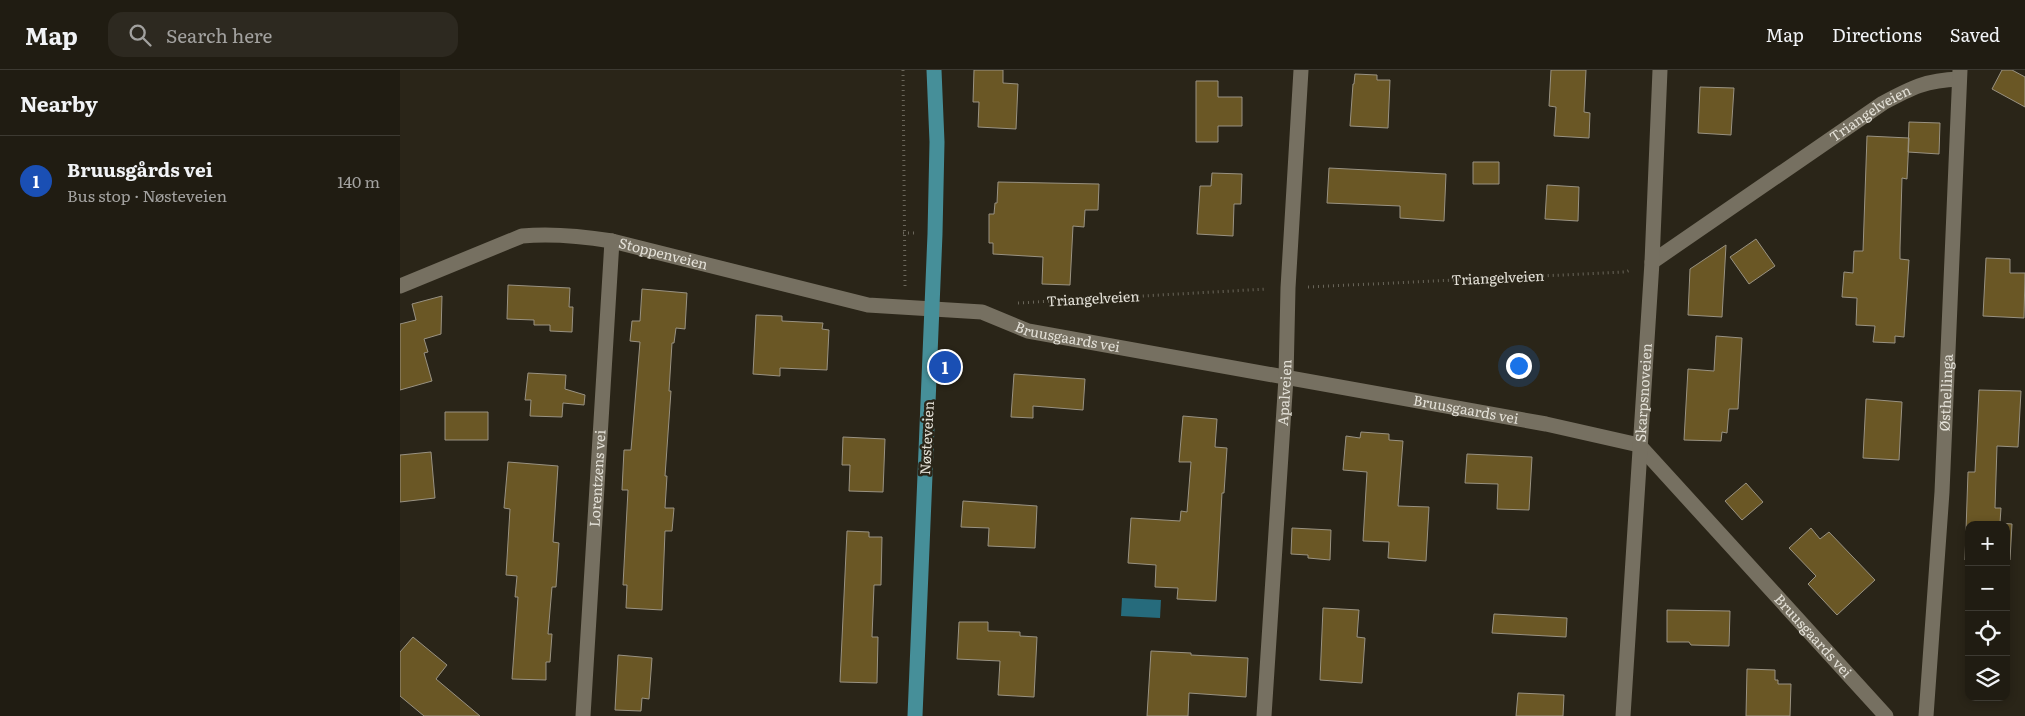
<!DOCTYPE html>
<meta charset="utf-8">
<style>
:root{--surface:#201c12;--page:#2d2920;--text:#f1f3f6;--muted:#a2a19f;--line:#3d3a32;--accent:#59c8e4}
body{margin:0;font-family:Literata,serif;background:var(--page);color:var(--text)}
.controls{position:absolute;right:15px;bottom:15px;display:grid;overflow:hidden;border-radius:10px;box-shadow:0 2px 8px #0003}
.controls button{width:45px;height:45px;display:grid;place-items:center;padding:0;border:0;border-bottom:1px solid var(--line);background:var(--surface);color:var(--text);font:25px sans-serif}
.you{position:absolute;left:1118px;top:295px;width:18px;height:18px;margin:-12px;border:4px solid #fff;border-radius:50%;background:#1a73e8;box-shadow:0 0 0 8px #1a73e833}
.badge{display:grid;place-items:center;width:32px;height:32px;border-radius:50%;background:var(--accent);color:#fff;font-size:16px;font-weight:700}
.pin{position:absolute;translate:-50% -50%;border:2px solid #fff;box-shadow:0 1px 5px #0006}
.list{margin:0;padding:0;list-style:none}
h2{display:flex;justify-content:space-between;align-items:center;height:65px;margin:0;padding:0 20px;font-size:21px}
h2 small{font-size:16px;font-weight:400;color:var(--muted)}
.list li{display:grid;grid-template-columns:32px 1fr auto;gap:15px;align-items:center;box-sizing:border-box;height:90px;padding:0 20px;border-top:1px solid var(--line)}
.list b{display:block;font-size:19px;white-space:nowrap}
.list p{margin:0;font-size:16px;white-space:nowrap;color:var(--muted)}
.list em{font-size:16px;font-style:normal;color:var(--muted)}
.icon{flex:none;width:28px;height:28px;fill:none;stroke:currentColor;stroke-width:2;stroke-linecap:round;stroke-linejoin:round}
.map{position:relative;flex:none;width:1625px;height:646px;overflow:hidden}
header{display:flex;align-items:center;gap:30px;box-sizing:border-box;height:70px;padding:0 25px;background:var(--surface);border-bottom:1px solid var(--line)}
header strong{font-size:24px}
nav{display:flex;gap:28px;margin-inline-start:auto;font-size:18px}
.search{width:350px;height:45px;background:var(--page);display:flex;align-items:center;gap:12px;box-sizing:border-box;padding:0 18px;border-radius:15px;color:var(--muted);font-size:19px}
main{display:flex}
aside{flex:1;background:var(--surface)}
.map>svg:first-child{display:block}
.water{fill:#266b7c}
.building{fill:#6a5725;stroke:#999282}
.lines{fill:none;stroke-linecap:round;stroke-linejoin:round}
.path{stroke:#6a665a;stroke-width:3;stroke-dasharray:1 4;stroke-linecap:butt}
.minor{stroke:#767061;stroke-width:15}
.major{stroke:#468f99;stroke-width:15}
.labels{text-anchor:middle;stroke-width:5;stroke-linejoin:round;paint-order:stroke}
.street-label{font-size:14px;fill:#e3e0d7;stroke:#2a2518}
</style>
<header>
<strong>Map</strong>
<div class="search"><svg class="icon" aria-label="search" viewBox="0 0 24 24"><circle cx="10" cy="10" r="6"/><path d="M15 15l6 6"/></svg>Search here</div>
<nav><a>Map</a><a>Directions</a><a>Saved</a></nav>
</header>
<main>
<aside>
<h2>Nearby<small></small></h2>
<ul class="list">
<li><span class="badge" style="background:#1a4fb4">1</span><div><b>Bruusgårds vei</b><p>Bus stop · Nøsteveien</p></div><em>140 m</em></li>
</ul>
</aside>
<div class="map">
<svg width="1625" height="646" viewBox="0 0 1625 646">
<rect width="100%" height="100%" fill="#2a2518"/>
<path class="water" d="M722 528 761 530 760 548 721 546Z"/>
<path class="building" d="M574 0H603V13L618 14 616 59 578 57 579 32H573Z
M1151 0H1186L1184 42 1190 43 1189 68 1154 66 1156 37 1149 36Z
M1602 0H1612L1625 7V37L1592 19Z
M955 4 977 5V10H990L988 58 950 56 953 14H954Z
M796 11H818V27H842V56H818V72H796Z
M1300 17 1334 18 1331 65 1298 63Z
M1509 52 1540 53 1539 84 1508 82Z
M1467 66 1509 68 1507 109 1502 108 1500 178V189L1509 190 1504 267 1495 266V273L1473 272 1475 256 1456 255 1457 228 1442 227 1444 202 1453 203 1454 181H1463Z
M1073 92H1099V114H1073Z
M929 98 1046 104 1044 151 1000 148V136L927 133Z
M812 103 842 104 841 134H834L833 166 797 164 800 116H811Z
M598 112 699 114 698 140H685L684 157 673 156 670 215 642 214 643 187 593 184V173H589V144H594L595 133H597Z
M1147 115 1179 117 1178 151 1145 149Z
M1356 169 1375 196 1349 214 1330 187Z
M1326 175 1322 247 1288 245 1290 199Z
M1586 188 1610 189V203H1625L1624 248 1583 246Z
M108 215 170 218 169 237H173L172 262 150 261V255H134V250L107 249Z
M242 219 287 223 285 259 276 258 274 273H272L269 321H271L265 406H267L265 438H274L272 461H265L262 540 226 538 227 515H223L228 420H222L224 380H231L240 272 230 271 232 251H240Z
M42 226 41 264 24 269 28 282 24 283 32 311 0 320V254L16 250 12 234Z
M356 245 382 246V251L423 253 422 259 429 260 427 300 380 298V306L353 304Z
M1316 266 1342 268 1338 339H1329L1327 363 1322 362 1321 371 1284 370 1288 299 1314 301Z
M128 303 166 305 165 319 185 325 184 335 163 333 162 347 130 346 131 330H125Z
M614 304 685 309 683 340 633 336V348L611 347Z
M1579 320 1621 321 1618 377 1597 376 1595 438H1601L1600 453 1612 454 1610 490H1606V455H1569V490H1565L1568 402H1575Z
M1466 329 1502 332 1499 390 1463 388Z
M45 342H88V370H45Z
M783 346 817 349 815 377 827 378 824 423H822L816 531 777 529 778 518 755 517 756 495 728 493 731 448 780 451 781 441 787 442 791 392H779Z
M961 362 989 364V370L1003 371 998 436 1029 437 1026 491 988 488 989 472 963 471 967 402 943 400 946 366 960 368Z
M443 367 485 369 483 422 449 421 450 395H442Z
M31 382 35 428 0 432V385Z
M1067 384 1132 387 1129 440 1097 439 1098 414 1065 413Z
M108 392 158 396 153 472 159 473 156 517H152L148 564H152L150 592H146V610L112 609 118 527H115L117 506 106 505 110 439 104 438Z
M1346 413 1363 432 1342 450 1325 431Z
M563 431 637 436 635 478 588 476 589 458 561 457Z
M892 458 931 460 930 490 908 488V485L891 484Z
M1411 458 1420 469 1429 462 1475 510 1437 545 1408 514 1416 506 1389 478Z
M447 461 469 462V467H482L481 515H474L472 567H478L477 613 440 612Z
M923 538 959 540 957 567 965 568 962 613 920 610Z
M1267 540 1330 541 1329 576 1291 575 1289 572H1267Z
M1094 544 1167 548 1166 567 1092 563Z
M559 552H588V561L620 562V566L637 567 634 627 598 625 600 591 557 589Z
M13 567 47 595 36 609 80 646H24L0 626V582Z
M751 581 791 583V585L848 588 846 627 789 623 788 646H747Z
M218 585 252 588 249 629 242 628 241 641 215 640Z
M1347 599 1375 600V610H1378V614H1391L1390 646H1346Z
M1118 623 1164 625 1163 646H1116Z"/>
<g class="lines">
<g class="path">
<path d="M503 0 505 216"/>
<path d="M503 163H515"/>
<path id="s1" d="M908 217 1225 202 1231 200"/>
<path id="s2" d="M618 233 867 219"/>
</g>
<g class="minor">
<path id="s3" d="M1252 192 1483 33C1511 18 1526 10 1559 9"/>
<path id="s4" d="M0 216 122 166C153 163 181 166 212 171L468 235 582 242 628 261 1146 354 1239 375 1486 646"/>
<path id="s5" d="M183 646 212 171"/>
<path id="s6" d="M864 646 886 308 888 218 901 0"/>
<path id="s7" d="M1223 646 1252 192 1260 0"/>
<path id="s8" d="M1526 646 1542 422 1560 0"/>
</g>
<path class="major" d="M515 646 535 164 537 72 534 0"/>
</g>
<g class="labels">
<g class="street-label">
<text dy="5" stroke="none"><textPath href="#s3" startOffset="264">Triangelveien</textPath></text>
<text dy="5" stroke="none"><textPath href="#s4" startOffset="275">Stoppenveien</textPath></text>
<text dy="5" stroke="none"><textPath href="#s1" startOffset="190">Triangelveien</textPath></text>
<text dy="5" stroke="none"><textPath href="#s2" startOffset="75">Triangelveien</textPath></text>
<text dy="5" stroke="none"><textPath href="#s4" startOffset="690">Bruusgaards vei</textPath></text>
<text dy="5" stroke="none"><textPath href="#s6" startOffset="324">Apalveien</textPath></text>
<text dy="5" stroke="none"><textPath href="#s7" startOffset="324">Skarpsnoveien</textPath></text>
<text dy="5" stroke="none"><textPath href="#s8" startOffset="324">Østhellinga</textPath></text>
<text dy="5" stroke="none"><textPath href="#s4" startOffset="1095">Bruusgaards vei</textPath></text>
<text transform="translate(527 368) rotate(-87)" y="5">Nøsteveien</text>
<text dy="5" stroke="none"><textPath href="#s5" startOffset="238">Lorentzens vei</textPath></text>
<text dy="5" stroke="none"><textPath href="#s4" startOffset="1530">Bruusgaards vei</textPath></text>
</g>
</g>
</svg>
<div class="controls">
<button>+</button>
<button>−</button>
<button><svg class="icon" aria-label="locate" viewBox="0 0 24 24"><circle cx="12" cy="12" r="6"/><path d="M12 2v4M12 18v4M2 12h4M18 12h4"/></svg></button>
<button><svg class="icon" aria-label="layers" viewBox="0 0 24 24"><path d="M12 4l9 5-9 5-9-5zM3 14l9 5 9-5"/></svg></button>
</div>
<div class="you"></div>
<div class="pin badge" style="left:545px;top:297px;background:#1a4fb4">1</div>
</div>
</main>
